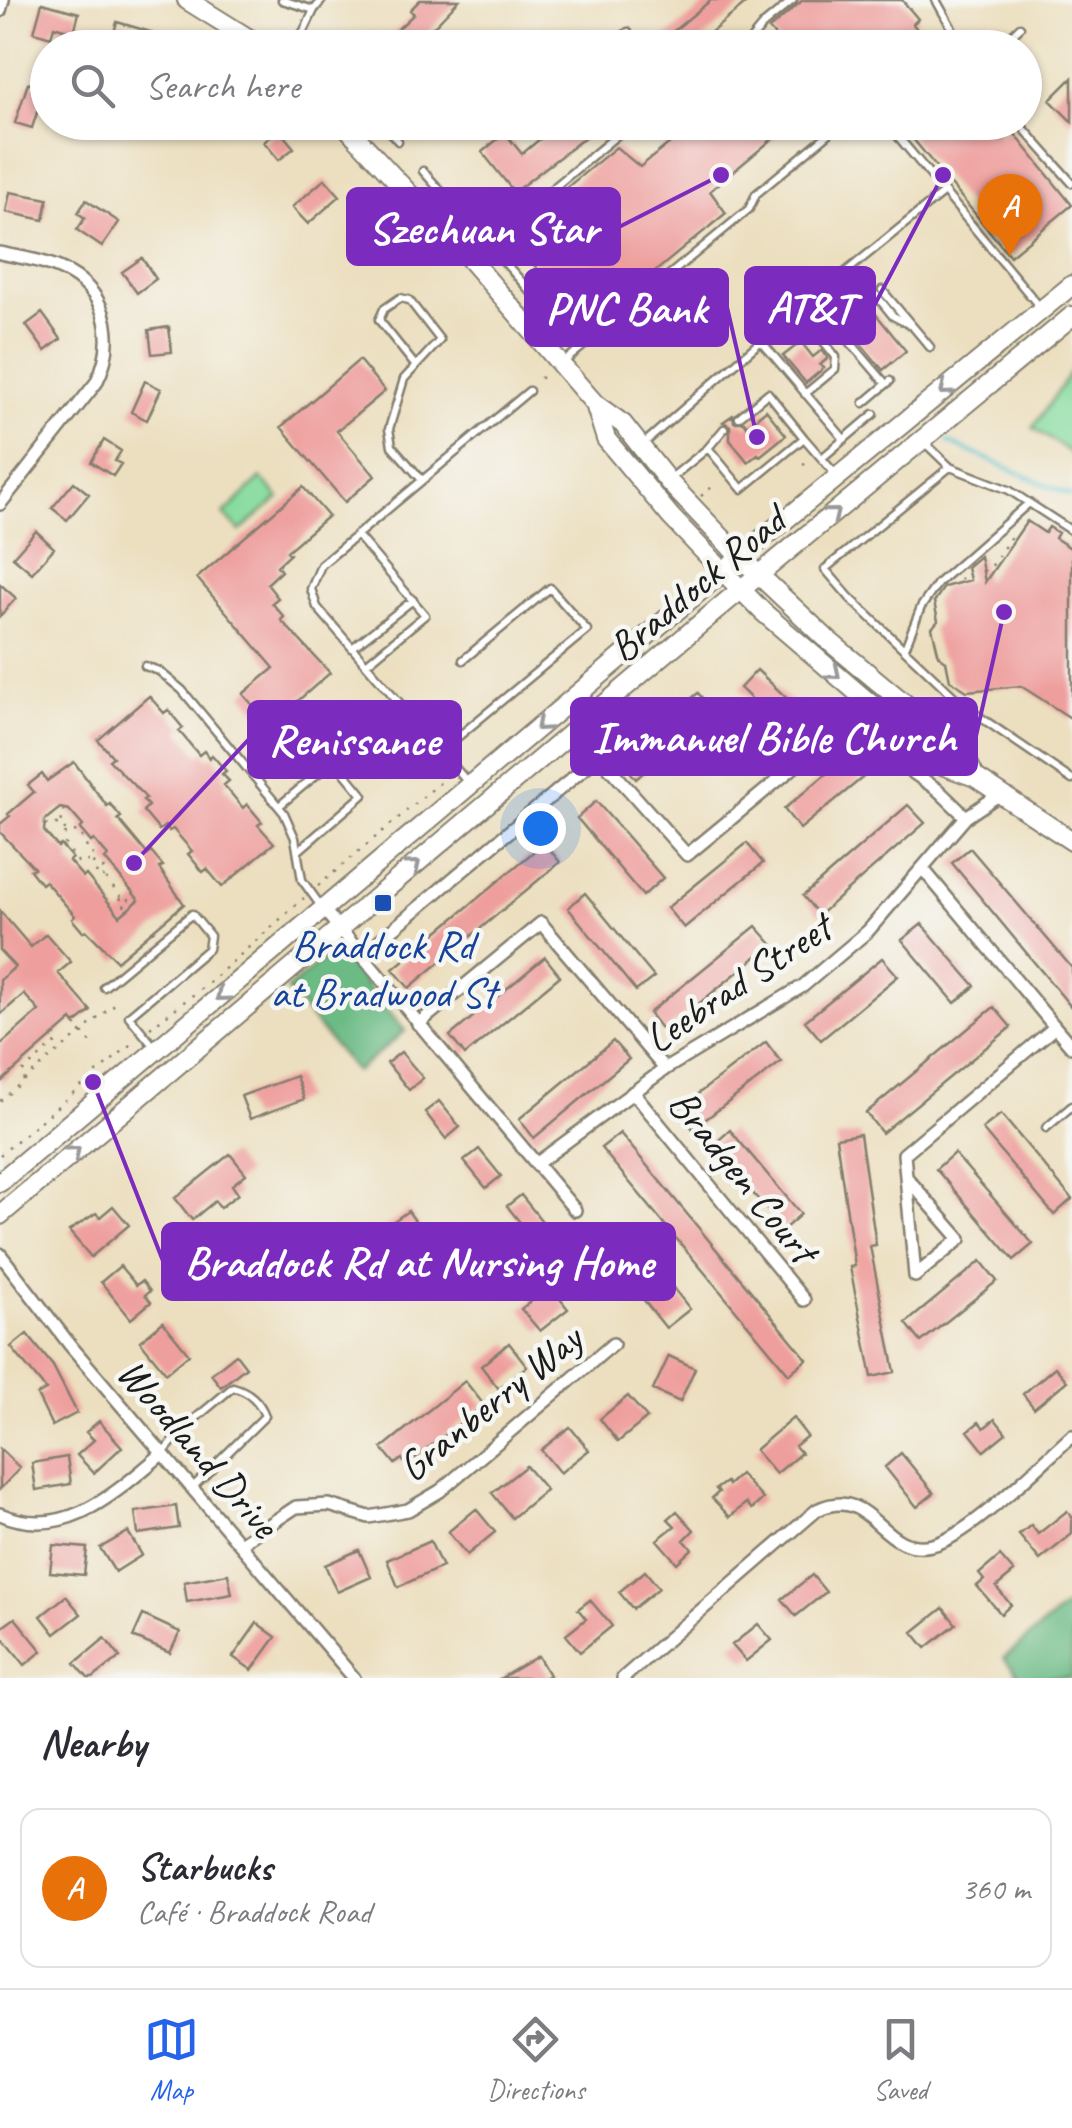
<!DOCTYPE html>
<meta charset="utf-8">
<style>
:root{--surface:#fff;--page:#f7f7f7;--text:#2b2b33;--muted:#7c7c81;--line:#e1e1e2;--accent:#2563eb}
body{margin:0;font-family:Caveat,sans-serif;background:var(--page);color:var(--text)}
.you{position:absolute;left:540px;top:828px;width:35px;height:35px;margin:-25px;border:8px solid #fff;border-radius:50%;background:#1a73e8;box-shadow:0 0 0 15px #1a73e833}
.badge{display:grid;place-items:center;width:65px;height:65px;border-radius:50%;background:var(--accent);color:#fff;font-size:32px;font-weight:700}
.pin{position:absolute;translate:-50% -82px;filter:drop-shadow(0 2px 5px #0008)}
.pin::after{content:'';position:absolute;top:52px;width:35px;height:30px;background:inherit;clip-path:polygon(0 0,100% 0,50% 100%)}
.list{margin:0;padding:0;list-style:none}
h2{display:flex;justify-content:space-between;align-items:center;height:130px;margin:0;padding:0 40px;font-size:42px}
h2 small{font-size:32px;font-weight:400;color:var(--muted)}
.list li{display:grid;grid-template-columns:65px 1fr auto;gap:30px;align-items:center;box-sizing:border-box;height:160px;margin:0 20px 20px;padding:0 20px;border:2px solid var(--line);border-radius:20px}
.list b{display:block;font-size:38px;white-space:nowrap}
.list p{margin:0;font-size:32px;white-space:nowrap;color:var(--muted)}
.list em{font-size:32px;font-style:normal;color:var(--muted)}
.icon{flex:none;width:55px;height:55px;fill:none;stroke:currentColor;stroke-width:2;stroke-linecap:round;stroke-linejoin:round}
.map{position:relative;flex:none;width:1072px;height:1678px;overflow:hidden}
.search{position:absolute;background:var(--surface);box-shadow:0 2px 8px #0004;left:30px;right:30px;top:30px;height:110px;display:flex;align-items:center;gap:25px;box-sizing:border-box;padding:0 35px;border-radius:55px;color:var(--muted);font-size:38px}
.sheet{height:310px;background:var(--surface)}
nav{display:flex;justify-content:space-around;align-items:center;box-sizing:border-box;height:140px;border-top:2px solid var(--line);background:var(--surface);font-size:28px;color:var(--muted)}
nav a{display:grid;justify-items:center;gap:5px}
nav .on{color:var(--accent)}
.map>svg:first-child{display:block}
.green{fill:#86db9e;stroke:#517c5d;stroke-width:2.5}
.forest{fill:#6cbb85;stroke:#446c50;stroke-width:2.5}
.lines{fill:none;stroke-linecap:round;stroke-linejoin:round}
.stream{stroke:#52bfcc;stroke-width:4}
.building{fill:#ee9f9d;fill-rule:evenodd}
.lane-casing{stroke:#847e6e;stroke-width:11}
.street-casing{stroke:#847e6e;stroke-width:16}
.primary-casing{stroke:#847e6e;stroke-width:22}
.path{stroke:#847e6e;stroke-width:2.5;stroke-dasharray:2.5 8;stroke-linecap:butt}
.lane{stroke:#fff;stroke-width:6}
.street{stroke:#fff;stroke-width:11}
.primary{stroke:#fff;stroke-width:18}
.oneway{stroke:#999}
.transit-dot{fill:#1a4fb4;stroke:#f6f6f2;stroke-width:4}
.labels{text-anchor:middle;stroke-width:9;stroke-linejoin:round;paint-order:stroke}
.street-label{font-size:42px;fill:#1c1c1c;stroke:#f6f6f2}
.transit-label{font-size:42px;fill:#164399;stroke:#f6f6f2}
.leader{fill:none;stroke:#7b2cbf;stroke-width:4}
.callout-dot{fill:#7b2cbf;stroke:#f6f6f2;stroke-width:4}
.callout{fill:#7b2cbf;stroke:#7b2cbf;stroke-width:4}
.callout-label{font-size:45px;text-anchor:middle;font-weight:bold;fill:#fff}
</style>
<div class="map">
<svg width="1072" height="1678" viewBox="0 0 1072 1678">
<rect width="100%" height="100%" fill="#f6f6f2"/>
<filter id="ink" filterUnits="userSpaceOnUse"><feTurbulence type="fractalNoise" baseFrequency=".01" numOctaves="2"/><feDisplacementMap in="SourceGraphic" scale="20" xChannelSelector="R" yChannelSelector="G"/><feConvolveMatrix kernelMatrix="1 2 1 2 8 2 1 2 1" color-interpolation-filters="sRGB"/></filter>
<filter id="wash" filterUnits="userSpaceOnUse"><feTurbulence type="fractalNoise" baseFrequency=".0048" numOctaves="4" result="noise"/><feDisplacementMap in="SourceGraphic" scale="40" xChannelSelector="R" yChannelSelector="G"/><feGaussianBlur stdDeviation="2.25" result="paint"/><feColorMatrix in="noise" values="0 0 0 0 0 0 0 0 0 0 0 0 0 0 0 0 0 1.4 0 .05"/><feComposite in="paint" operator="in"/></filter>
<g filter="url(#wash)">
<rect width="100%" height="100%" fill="#ecdfbf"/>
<path class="green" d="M1072 370V454L1033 428Z
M261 478 279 498 240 531 224 514Z"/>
<path class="forest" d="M333 957 347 962 405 1031 356 1072 287 990 319 962Z
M1072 1601V1678H1020L1004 1658Z"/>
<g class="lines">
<path class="stream" d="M948 442 1072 496"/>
</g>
<g id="blocks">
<path class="building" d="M420 0H459L421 40 428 48H391L385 41 414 14 410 10Z
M711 0H750L692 48H653Z
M803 0H902L918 19 913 24 931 48H785L769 29Z
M42 3 79 13 74 32 54 26 51 37 34 32Z
M117 22 151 32 146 48 110 46Z
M1072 78V122L1050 100Z
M28 83 45 88 32 128 15 123Z
M560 122H605L514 192 482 152 505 133 522 154Z
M696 122H793L710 191 726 213 598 319 592 311 580 320 509 235 616 147 640 167Z
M899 122H991L1001 136 1010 128 1072 205 1010 256Z
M279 130 294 148 279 160 264 142Z
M325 179 340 196 308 224 292 207Z
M10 192 48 199 44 220 6 212Z
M86 200 119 222 102 247 77 230 85 218 78 213Z
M142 258 156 279 137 293 122 272Z
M866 302 906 351 883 370 846 326 845 320Z
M42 313 61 339 45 351 26 325Z
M169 327 172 352 152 354 149 330Z
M801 342 813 357 822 350 828 358 820 365 824 368 806 383 783 356Z
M359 360 385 391 337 431 375 476 345 502 281 427Z
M145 381 161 389 147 420 131 412Z
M766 410 786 435 760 456 758 454 748 462 730 440V426L723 422 733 415 734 422H744L747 426Z
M104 440 121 451 115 461 121 464 113 476 91 462Z
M74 482 89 494 67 520 52 508Z
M303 487 328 516 287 551 290 554 277 566 281 571 267 584 278 598 272 603 284 617 281 620 330 673 270 725 243 694 274 668 197 578Z
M1027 521 1045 533 1049 527 1058 533 1055 538 1072 549V719L1021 686 967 691 950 680 946 661 939 656 932 628 938 621 934 602 944 587 970 580 967 567 980 556 985 582Z
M36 531 54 548 32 573 13 557Z
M0 584 16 598 0 616Z
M757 670 811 721 793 739 740 688Z
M698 693 714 712 636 779 620 759Z
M149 696 164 713 168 710 183 728 179 731 199 755 204 751 209 758 212 755 226 771 222 774 229 781 224 785 243 808 247 804 262 822 258 825 274 843 222 887 207 869 203 872 188 854 192 851 173 829 169 831 165 826 159 830 143 811 148 806 143 800 146 798 109 760 113 757 98 740Z
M850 754 867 774 800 829 784 809Z
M74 762 107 806 110 804 121 817 118 819 148 855 151 852 163 866 159 868 184 904 117 961 86 930 83 932 72 919 75 916 45 881 41 884 30 870 34 868 0 832V824L10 816 8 814 34 792 28 785 42 774 47 781ZM60 808 69 810 83 826 80 829 91 842 94 840 108 856 105 859 139 900 120 916 86 875 83 877 69 861 72 858 61 845 58 847 44 831 45 820Z
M596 801 663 878 643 896 577 818Z
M908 805 925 823 819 915 803 896Z
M544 843 560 862 409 988 393 969Z
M747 843 763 863 684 928 667 908Z
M970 848 1072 968V1008L952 863Z
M585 893 654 977 636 991 568 908Z
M0 911 31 947 46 934 71 962 58 973 91 1011 75 1024 72 1020 0 1083V1045L39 1011 24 994 0 1015V980L15 967 0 951Z
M922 924 975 986 955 1003 902 940Z
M756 926 772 944 664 1032 649 1013Z
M545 957 560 976 465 1055 450 1036Z
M882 958 898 976 821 1040 805 1021Z
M994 1007 1011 1027 882 1133 866 1113Z
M613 1041 629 1059 534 1138 519 1119Z
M766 1042 781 1062 693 1129 678 1109Z
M401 1052 423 1078 409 1090 387 1063Z
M296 1076 304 1099 250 1119 241 1096Z
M439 1101 460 1127 446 1139 425 1112Z
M1001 1114 1072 1199 1054 1215 982 1129Z
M730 1130 801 1214 784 1229 712 1146Z
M620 1133 807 1359 789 1374 601 1148Z
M860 1134 876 1245 870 1246 895 1372 872 1377 850 1267 855 1266 836 1138Z
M479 1149 501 1176 486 1188 464 1161Z
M954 1153 1033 1244 1014 1260 936 1169Z
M230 1154 246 1174 232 1185 238 1194 220 1208 215 1201 192 1220 175 1198Z
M521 1195 545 1225 531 1236 507 1206Z
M113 1206 129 1225 91 1257 69 1231 96 1213 100 1217Z
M408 1211 446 1264 413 1288 374 1235Z
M981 1261 997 1281 921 1342 906 1323Z
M120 1266 136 1285 142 1281 150 1291 145 1295 151 1302 131 1319 101 1282Z
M663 1275 690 1309 666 1328 639 1294Z
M550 1286 568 1309 540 1331 521 1309Z
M163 1322 189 1354 166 1373 140 1341Z
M27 1334 53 1366 77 1413 52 1426 37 1395 46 1390 11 1347Z
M509 1343 527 1366 499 1389 481 1366Z
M236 1354 246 1367 221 1387 211 1374Z
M669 1356 695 1368 680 1402 653 1390Z
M1055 1367 1067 1381 1034 1408 1023 1394Z
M465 1381 484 1405 406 1465 402 1459 395 1464 382 1448Z
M628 1396 647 1418 618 1442 600 1419Z
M793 1418 807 1436 795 1446 801 1453 776 1474 755 1450Z
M995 1419 1006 1433 984 1451 968 1431 979 1422 984 1428Z
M99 1421 122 1447 94 1473 77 1455 94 1440 86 1432Z
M570 1427 589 1450 560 1473 541 1450Z
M0 1449 20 1468 0 1489Z
M901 1453 934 1493 917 1507 885 1467Z
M67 1457 71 1484 36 1490 32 1463Z
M526 1466 546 1490 512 1518 492 1493Z
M740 1474 763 1499 752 1509 746 1503 730 1517 712 1498 719 1492 716 1489 726 1482 728 1485Z
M176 1506 179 1528 138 1534 135 1512Z
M476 1509 495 1532 467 1555 448 1532Z
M677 1511 694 1530 684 1540 692 1549 677 1563 657 1540 675 1526 668 1519Z
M1067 1511 1072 1517V1534L1040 1560 1019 1535 1031 1525 1038 1534Z
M128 1532 142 1555 115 1572 100 1548Z
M430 1541 442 1567 398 1587 387 1560Z
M53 1545 87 1548 84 1575 50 1572Z
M359 1550 371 1577 337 1592 325 1565Z
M1000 1556 1014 1572 996 1587 1011 1605 1001 1614 977 1586 984 1580 979 1574Z
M645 1571 659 1588 633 1609 619 1592Z
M228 1574 232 1594 187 1602 184 1582Z
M812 1575 826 1592 796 1616 782 1599Z
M66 1596 81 1614 55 1634 41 1616Z
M590 1600 612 1626 580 1652 566 1635 586 1619 578 1609Z
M943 1608 956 1624 926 1648 913 1632Z
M143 1615 180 1632 170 1653 133 1637Z
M15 1618 42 1651 25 1665 0 1634V1629Z
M257 1623 276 1637 252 1670 233 1657Z
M758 1624 772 1640 746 1661 732 1645Z
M105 1638 120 1657 93 1678H88L75 1663Z
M538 1656 549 1675 543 1678H501Z"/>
</g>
</g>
<g filter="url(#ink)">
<use href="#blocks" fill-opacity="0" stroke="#847e6e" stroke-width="2.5"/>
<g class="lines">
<g class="lane-casing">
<path id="lane" d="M282 0 314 10 322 0
M936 0 963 48
M292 48 304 31 314 10
M609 48 628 32
M744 48 764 24 793 0
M998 48 1020 27
M381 122 398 141
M886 122 1039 306
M1018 122 1072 183
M423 171 581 348
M470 257 633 122
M882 290 930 347
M791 316 820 337 836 357 835 369 805 394
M761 341 844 439
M565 361 749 209 756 194 843 122
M414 364 379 320 384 309 400 298 409 300 440 340 404 379 389 429 392 446 422 480
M886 384 839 329 837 313 856 296 868 292 876 295 893 316 912 326
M864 403 890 381
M739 417 768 393 804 438
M923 441 950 467 1009 490 1072 531
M641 446 761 341 944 192
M708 448 724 429
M822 458 874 414
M950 467 825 569 850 598 964 706 1072 780
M671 478 708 448 742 489 804 438 837 476
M357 535 425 615 366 664
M352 648 413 600
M905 648 921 607 938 583 1029 503
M145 666 159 671 182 690 284 813 295 838 302 880 323 909
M748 737 787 771
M441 751 587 630 550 588 463 660
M470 785 317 607 311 589 321 565 529 391
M279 806 334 760 363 795 298 851
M104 987 192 914 210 936 208 949 129 1016 156 1049
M1046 1128 1072 1106
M164 1452 184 1428 233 1387C248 1391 260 1401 265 1416L193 1487"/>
</g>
<g class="street-casing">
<path id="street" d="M0 11 3 0
M0 253C22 258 49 261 69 273 110 296 116 344 96 383L0 504
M923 869 1055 1027
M324 910 575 1210
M361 956 599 756 687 855 845 725 938 790 966 817
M418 1024 541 923 665 1069
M633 1092 804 1300
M536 1164 665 1069 803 986 868 931 966 817 1000 794
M907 1178 960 1239 915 1276 904 1154 1055 1027 1072 1047
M0 1254 70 1345 354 1678
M0 1514C66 1542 116 1492 163 1453
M240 1544 296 1507 329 1505 369 1517 408 1510 440 1491 613 1344
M623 1678 817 1510C873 1483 879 1557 932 1545 969 1537 1041 1463 1072 1436"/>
</g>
<g class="primary-casing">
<path id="primary" d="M187 0 264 48
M342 122 469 258 595 404 623 424 668 481 740 557 829 641 962 751 975 777
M595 404 606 439 671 517 712 560 763 612 942 765 975 777 1072 841
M0 1182 740 557 1072 285
M0 1215 726 602 1072 316"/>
</g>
<path class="path" d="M540 377 544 380
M803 465 808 462
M701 496 712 487
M983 571 991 567 1014 532
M960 579 969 574
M64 809 61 824 65 830 80 832 87 848 93 853 91 861 97 868 96 876 104 877 105 869 97 868
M45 825 59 824
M65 833 64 843 78 862 90 861
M106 879 121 897 129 898 128 906 120 905 121 897
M318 886 449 775
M75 1025 94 1046
M150 1028 211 981 304 898
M24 1081 21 1073 57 1042 61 1047
M0 1101 117 1002
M0 1155 136 1040"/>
<use href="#lane" class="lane"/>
<use href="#street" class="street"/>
<use href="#primary" class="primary"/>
</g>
<defs><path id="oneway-chevron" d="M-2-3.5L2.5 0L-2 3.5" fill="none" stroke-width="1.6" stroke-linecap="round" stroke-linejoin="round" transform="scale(2.5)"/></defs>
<g class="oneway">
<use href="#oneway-chevron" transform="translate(946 389) rotate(140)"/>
<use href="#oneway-chevron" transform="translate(833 514) rotate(-39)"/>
<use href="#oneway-chevron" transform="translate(834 673) rotate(40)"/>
<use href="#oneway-chevron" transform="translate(542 725) rotate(139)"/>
<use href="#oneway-chevron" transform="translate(414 866) rotate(-40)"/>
<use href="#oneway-chevron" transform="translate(222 995) rotate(140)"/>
<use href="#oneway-chevron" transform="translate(74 1152) rotate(-40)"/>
</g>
</g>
<rect class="transit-dot" x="373" y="893" width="20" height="20" rx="5"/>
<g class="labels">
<g class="street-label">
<text transform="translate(696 583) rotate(-40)" y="15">Braddock Road</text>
<text transform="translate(737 982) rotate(-34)" y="15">Leebrad Street</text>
<text transform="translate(744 1175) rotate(51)" y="15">Bradgen Court</text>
<text transform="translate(489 1402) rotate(-39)" y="15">Granberry Way</text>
<text transform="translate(199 1447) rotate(49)" y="15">Woodland Drive</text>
</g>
<g class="transit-label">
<text x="383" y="959">Braddock Rd<tspan x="383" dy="48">at Bradwood St</tspan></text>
</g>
</g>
<path class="leader" d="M721 175L619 227M943 175L874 306M757 437L727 307M1004 612L976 736M134 863L249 739M93 1082L163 1261"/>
<g class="callout-dot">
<circle cx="721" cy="175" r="10"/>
<circle cx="943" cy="175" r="10"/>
<circle cx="757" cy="437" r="10"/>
<circle cx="1004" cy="612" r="10"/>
<circle cx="134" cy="863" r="10"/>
<circle cx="93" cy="1082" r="10"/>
</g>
<g class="callout">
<rect x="348" y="189" width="271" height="75" rx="10"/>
<rect x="746" y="268" width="128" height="75" rx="10"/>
<rect x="526" y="270" width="201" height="75" rx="10"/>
<rect x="572" y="699" width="404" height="75" rx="10"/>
<rect x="249" y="702" width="211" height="75" rx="10"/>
<rect x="163" y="1224" width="511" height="75" rx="10"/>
</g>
<g class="callout-label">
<text x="483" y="243">Szechuan Star</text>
<text x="810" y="322">AT&amp;T</text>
<text x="626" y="323">PNC Bank</text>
<text x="774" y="752">Immanuel Bible Church</text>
<text x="354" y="755">Renissance</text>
<text x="419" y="1277">Braddock Rd at Nursing Home</text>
</g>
</svg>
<div class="you"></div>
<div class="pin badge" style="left:1010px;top:256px;background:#e8710a">A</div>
<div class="search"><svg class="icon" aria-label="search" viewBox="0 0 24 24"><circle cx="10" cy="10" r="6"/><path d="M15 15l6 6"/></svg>Search here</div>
</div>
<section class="sheet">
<h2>Nearby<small></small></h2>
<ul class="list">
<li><span class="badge" style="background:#e8710a">A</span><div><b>Starbucks</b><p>Café · Braddock Road</p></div><em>360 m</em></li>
</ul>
</section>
<nav>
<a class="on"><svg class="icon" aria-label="map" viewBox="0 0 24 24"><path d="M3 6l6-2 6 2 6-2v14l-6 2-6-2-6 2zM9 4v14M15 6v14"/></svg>Map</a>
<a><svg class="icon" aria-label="directions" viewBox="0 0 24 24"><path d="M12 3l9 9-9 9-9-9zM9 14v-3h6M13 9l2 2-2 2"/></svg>Directions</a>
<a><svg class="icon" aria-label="saved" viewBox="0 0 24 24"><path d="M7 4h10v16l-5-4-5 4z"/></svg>Saved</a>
</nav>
